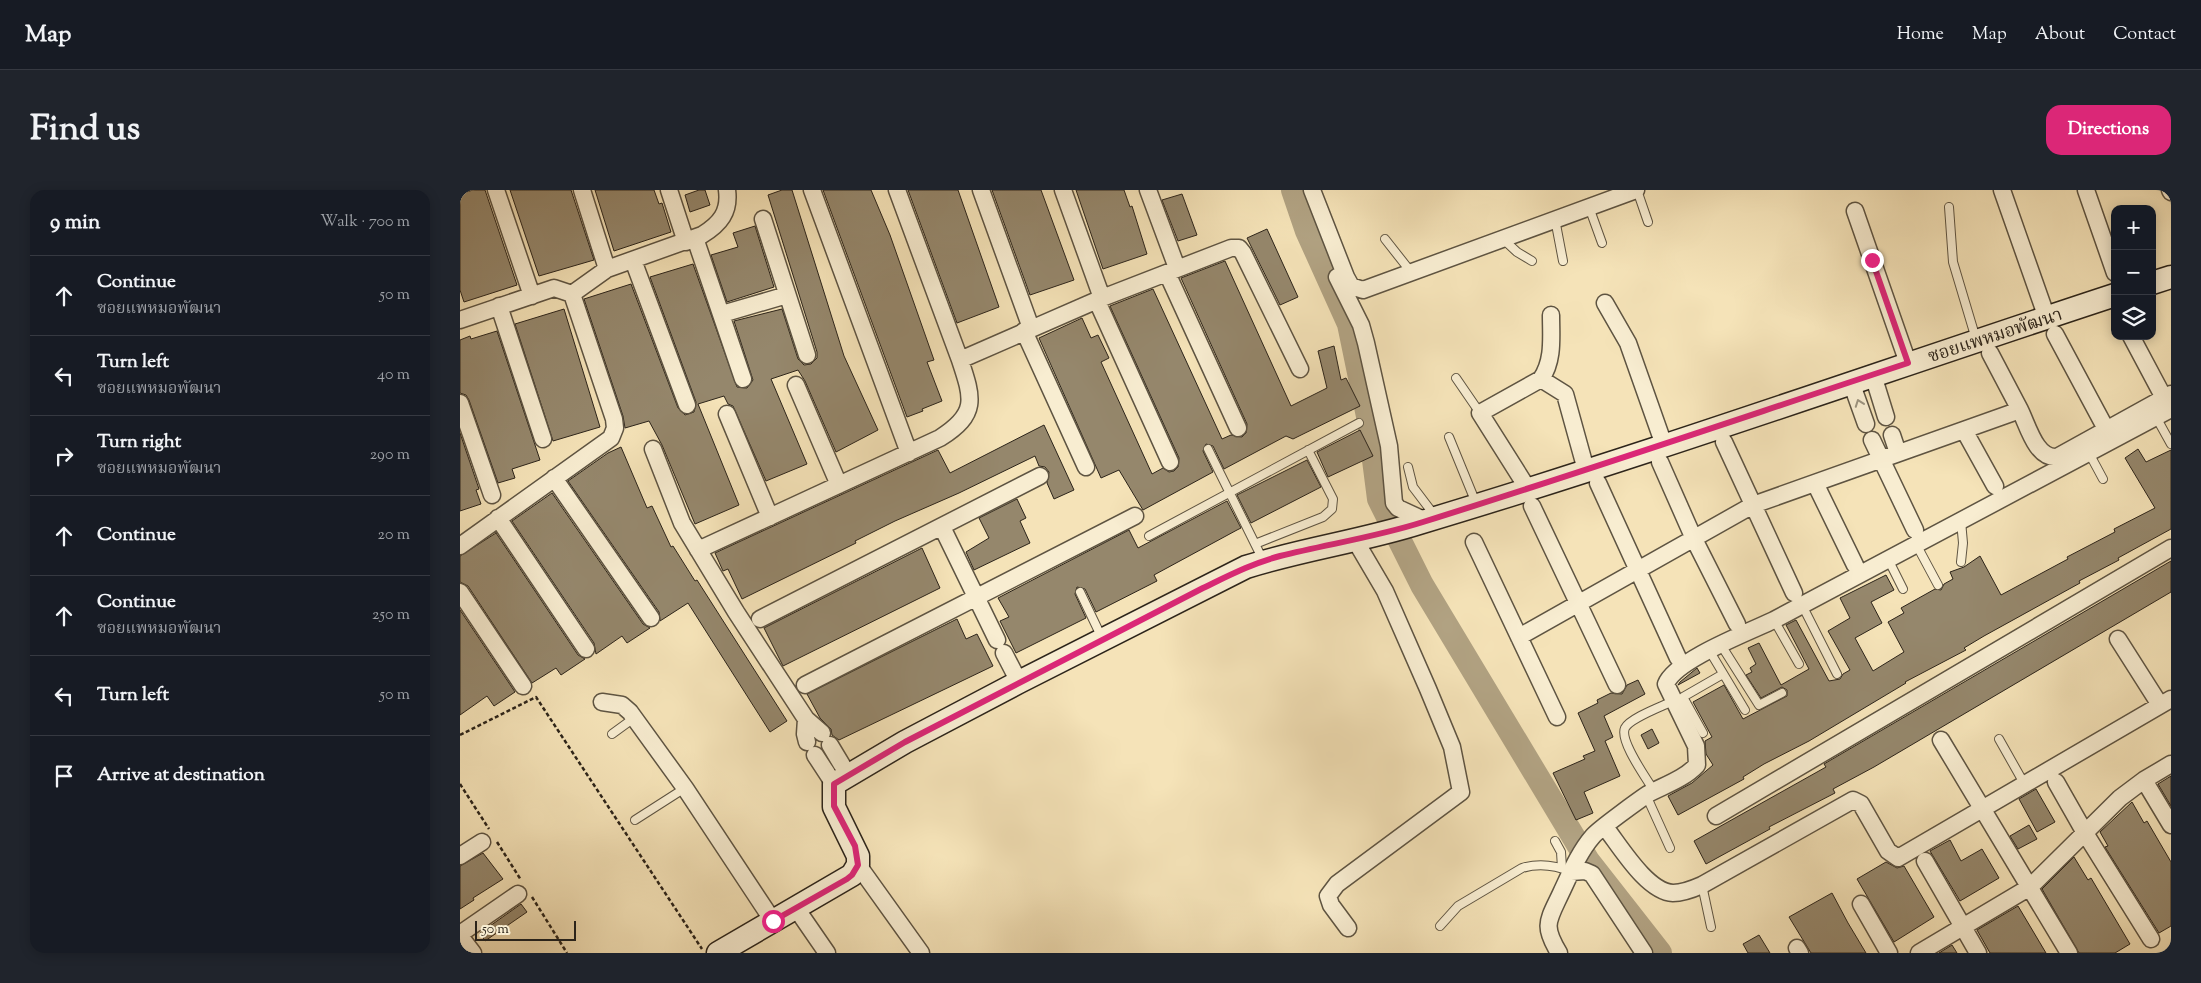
<!DOCTYPE html>
<meta charset="utf-8">
<style>
:root{--surface:#171b24;--page:#20242c;--text:#f1f3f6;--muted:#9ea1a6;--line:#363941;--accent:#db2777}
body{margin:0;font-family:"Sorts Mill Goudy","Noto Serif Thai",serif;background:var(--page);color:var(--text)}
.controls{position:absolute;right:15px;top:15px;display:grid;overflow:hidden;border-radius:10px;box-shadow:0 2px 12px #0003}
.controls button{width:45px;height:45px;display:grid;place-items:center;padding:0;border:0;border-bottom:1px solid var(--line);background:var(--surface);color:var(--text);font:25px sans-serif}
.scale{position:absolute;left:15px;bottom:12px;width:101px;box-sizing:border-box;padding-left:5px;border:2px solid #2c241a;border-top:0;font-size:14px;line-height:18px;white-space:nowrap;color:#2c241a;-webkit-text-stroke:4px #f8edd1;paint-order:stroke}
.stop{position:absolute;width:15px;height:15px;margin:-11px;border:4px solid #db2777;border-radius:50%;background:#fff}
.stop.end{background:#db2777;border-color:#fff;box-shadow:0 1px 5px #0008}
.list{margin:0;padding:0;list-style:none}
h2{display:flex;justify-content:space-between;align-items:center;height:65px;margin:0;padding:0 20px;font-size:21px}
h2 small{font-size:16px;font-weight:400;color:var(--muted)}
.list li{display:grid;grid-template-columns:32px 1fr auto;gap:15px;align-items:center;box-sizing:border-box;height:80px;padding:0 20px;border-top:1px solid var(--line)}
.list b{display:block;font-size:19px;white-space:nowrap}
.list p{margin:0;font-size:16px;white-space:nowrap;color:var(--muted)}
.list em{font-size:16px;font-style:normal;color:var(--muted)}
.icon{flex:none;width:28px;height:28px;fill:none;stroke:currentColor;stroke-width:2;stroke-linecap:round;stroke-linejoin:round}
.map{position:relative;flex:none;width:1711px;height:763px;overflow:hidden;border-radius:15px}
header{display:flex;align-items:center;gap:30px;box-sizing:border-box;height:70px;padding:0 25px;background:var(--surface);border-bottom:1px solid var(--line)}
header strong{font-size:24px}
nav{display:flex;gap:28px;margin-inline-start:auto;font-size:18px}
.intro{display:flex;align-items:center;justify-content:space-between;box-sizing:border-box;height:120px;padding:0 30px}
h1{margin:0;font-size:35px}
.button{padding:12px 22px;border-radius:15px;background:var(--accent);color:#fff;font-size:18px;font-weight:700}
main{display:flex;gap:30px;padding:0 30px}
aside{flex:1;background:var(--surface);border-radius:15px;box-shadow:0 2px 12px #0003}
.map>svg:first-child{display:block}
.lines{fill:none;stroke-linecap:round;stroke-linejoin:round}
.river{stroke:#b1a282;stroke-width:24}
.building{fill:#95876c;stroke:#2c241a}
.lane-casing{stroke:#5e5442;stroke-width:10}
.street-casing{stroke:#5e5442;stroke-width:19}
.secondary-casing{stroke:#2c241a;stroke-width:25}
.path{stroke:#2c241a;stroke-width:2.5;stroke-dasharray:4 2.5;stroke-linecap:butt}
.lane{stroke:#f8edd1;stroke-width:8}
.street{stroke:#f8edd1;stroke-width:16}
.secondary{stroke:#f8edd1;stroke-width:22}
.oneway{stroke:#9c937f}
.route{stroke:#db2777;stroke-width:6}
.labels{text-anchor:middle;stroke-width:4;stroke-linejoin:round;paint-order:stroke}
.street-label{font-size:18px;fill:#2c241a;stroke:#f8edd1}
</style>
<header>
<strong>Map</strong>
<nav><a>Home</a><a>Map</a><a>About</a><a>Contact</a></nav>
</header>
<div class="intro"><h1>Find us</h1><a class="button">Directions</a></div>
<main>
<aside>
<h2>9 min<small>Walk · 700 m</small></h2>
<ul class="list">
<li><svg class="icon" aria-label="ahead" viewBox="0 0 24 24"><path d="M12 20V5M6 11l6-6 6 6"/></svg><div><b>Continue</b><p>ซอยแพหมอพัฒนา</p></div><em>50 m</em></li>
<li><svg class="icon" aria-label="left" viewBox="0 0 24 24"><path d="M17 20v-9H6M10 6l-5 5 5 5"/></svg><div><b>Turn left</b><p>ซอยแพหมอพัฒนา</p></div><em>40 m</em></li>
<li><svg class="icon" aria-label="right" viewBox="0 0 24 24"><path d="M7 20v-9h11M14 6l5 5-5 5"/></svg><div><b>Turn right</b><p>ซอยแพหมอพัฒนา</p></div><em>290 m</em></li>
<li><svg class="icon" aria-label="ahead" viewBox="0 0 24 24"><path d="M12 20V5M6 11l6-6 6 6"/></svg><div><b>Continue</b></div><em>20 m</em></li>
<li><svg class="icon" aria-label="ahead" viewBox="0 0 24 24"><path d="M12 20V5M6 11l6-6 6 6"/></svg><div><b>Continue</b><p>ซอยแพหมอพัฒนา</p></div><em>250 m</em></li>
<li><svg class="icon" aria-label="left" viewBox="0 0 24 24"><path d="M17 20v-9H6M10 6l-5 5 5 5"/></svg><div><b>Turn left</b></div><em>50 m</em></li>
<li><svg class="icon" aria-label="arrive" viewBox="0 0 24 24"><path d="M6 21V4h12l-3 4 3 4H6"/></svg><div><b>Arrive at destination</b></div></li>
</ul>
</aside>
<div class="map">
<svg width="1711" height="763" viewBox="0 0 1711 763">
<rect width="100%" height="100%" fill="#f5e3b8"/>
<filter id="stains"><feTurbulence type="fractalNoise" baseFrequency=".004" numOctaves="4"/><feColorMatrix values="0 0 0 0 .2 0 0 0 0 .09 0 0 0 0 .02 0 0 0 .5 -.17"/></filter>
<radialGradient id="worn" r=".72"><stop offset=".6" stop-color="#630" stop-opacity="0"/><stop offset="1" stop-color="#630" stop-opacity=".3"/></radialGradient>
<g class="lines">
<path class="river" d="M833 0 847 41 889 134 909 231 919 309 962 395 1128 671 1200 763"/>
</g>
<path class="building" d="M13 0H25L57 95 4 112 0 100V4Z
M50 0H111L134 70 79 86Z
M135 0H194L199 14 202 13 211 42 154 61Z
M239 0H245L250 15 230 22 225 5Z
M322 0H332L384 166 418 240 376 262 345 191 338 180 311 189 347 274 306 291 273 216 268 214 264 206 238 214 279 315 235 334 202 255 189 231 165 238 163 226 124 109 171 94 218 218 225 225 234 222 236 212 190 87 233 74 277 197 287 198 293 190 274 131 322 119 338 169 344 175 351 174 357 168V162L308 5Z
M363 0H411L430 45 474 170 467 172 482 211 462 219 463 221 447 227Z
M448 0H498L539 117 497 133Z
M532 0H581L614 90 570 105Z
M616 0H664L670 17 672 16 687 64 643 79Z
M722 4 737 45 718 51 702 10Z
M295 36 314 97 267 112 251 65 278 57 273 43Z
M807 39 838 107 820 115 787 48Z
M765 71 831 216 867 198 858 161 874 156 881 190 886 188 900 216 833 249 826 246 764 279 753 256 746 254 743 261 753 282 683 320 659 280 641 288 579 148 622 128 631 148 638 145 649 168 641 172 692 284 703 278 709 282 714 281 718 277 719 268 650 116 693 99 762 249 771 245 782 247 786 243 787 234 721 88Z
M104 119 140 237 93 251 55 134Z
M37 141 80 270 52 279 55 288 38 293 9 210 6 205 0 203V150L10 146 11 149Z
M584 235 614 300 594 309 587 293 589 282 585 277 579 276 575 266 499 303 435 331 395 351 396 353 282 409 268 379 263 381 255 363 478 260 490 283Z
M900 240 913 266 868 287 857 262Z
M0 243 19 299 16 300 21 314 0 321Z
M161 257 187 318 192 316 211 357 213 356 235 391 237 390 327 531 310 542 228 413 200 431 199 422 108 291 148 263Z
M1678 259 1686 272 1711 260V339L1658 368 1659 370 1619 391 1620 393 1524 446 1504 458 1506 460 1445 492 1446 493 1349 551 1304 574 1283 587 1284 589 1218 625 1208 606 1232 593 1253 575 1246 564 1245 551 1252 547 1233 512 1264 495 1283 529 1327 506V500L1322 497 1301 508 1286 485 1292 482 1290 478 1296 474 1288 458 1299 453 1321 495 1349 479 1326 435 1336 430 1369 491 1380 489 1383 484 1390 480 1368 441 1390 428 1380 408 1426 385 1434 400 1411 412 1422 433 1395 448 1413 481 1444 462 1428 432 1444 423 1441 418 1475 399 1481 400 1484 394 1493 389 1490 382 1504 377 1520 366 1541 405 1608 369 1607 367 1655 342 1654 339 1695 318 1665 268Z
M847 270 861 297 791 333 777 305Z
M92 303 183 434 190 438 167 453 162 446 136 464 134 453 52 331Z
M557 309 566 328 560 331 570 353 514 380 506 362 529 348 519 328Z
M767 311 781 338 777 340 694 385 697 391 636 422 625 399 617 397 615 404 626 428 556 463 540 431 549 427 538 408 669 340 678 358Z
M36 343 118 465 125 469 101 485 96 478 72 493 8 396 0 392V366Z
M462 358 480 398 323 476 304 438Z
M1711 371V402L1414 577 1373 599 1375 603 1309 637 1310 639 1246 674 1234 651 1366 577 1364 574Z
M0 420 55 502 34 516 27 506 0 525Z
M497 429 506 449 517 444 533 476 379 550 372 545 371 539 360 528 347 504Z
M1237 478 1240 483 1218 495 1220 492Z
M1178 490 1185 504 1144 526 1153 547 1145 551 1160 586 1124 602 1133 623 1116 630 1093 583 1125 569 1123 566 1135 561 1118 523 1138 513 1137 510 1151 503 1162 504 1167 495Z
M1192 539 1199 553 1188 559 1181 545Z
M1711 586V616L1698 594Z
M1576 599 1595 632 1577 642 1559 609Z
M1672 612 1684 633 1687 631 1711 672V736L1699 743 1645 657 1648 656 1640 642Z
M1569 635 1577 649 1558 659 1550 646Z
M1490 650 1501 671 1522 659 1539 688 1500 711 1470 661Z
M23 663 43 689 13 708 14 710 0 719V676Z
M1614 667 1628 690 1631 688 1670 754 1655 763H1619L1582 699Z
M1426 672 1437 678 1444 676 1474 727 1434 752 1397 689Z
M1372 703 1388 733 1406 763H1351L1329 727Z
M61 714 67 722 25 751 20 743Z
M1558 716 1586 763H1530L1517 740Z
M1299 745 1310 763H1288L1283 754Z
M1492 755 1497 763H1479Z"/>
<g class="lines">
<g class="lane-casing">
<path id="lane" d="M1177 0 1188 32
M1129 17 1142 53
M1489 17 1493 72 1516 149
M1095 29 1103 71
M1042 48 1057 62 1072 71
M925 49 951 82
M996 188 1020 223
M1696 227 1711 254
M989 247 1016 313
M748 259 803 370
M1629 263 1643 289
M948 277 953 297 975 326
M1501 331 1503 353 1501 372
M689 346 899 233
M795 354 863 327 872 319 873 309 848 260
M1456 354 1478 395
M1428 369 1443 399
M620 402 642 448
M1342 415 1377 484
M1314 430 1339 474
M1261 455 1299 515 1322 503
M1249 460 1285 520
M1243 543 1223 507 1263 484
M152 544 174 528
M1539 549 1565 595
M1194 601C1187 589 1159 551 1165 538 1170 528 1203 516 1213 511
M1186 605 1210 658
M175 630 225 598
M1095 651 1101 662 1102 678
M1242 695 1251 737
M980 736 998 716 1062 678C1079 673 1095 675 1111 682"/>
</g>
<g class="street-casing">
<path id="street" d="M36 0 72 106
M122 0 147 79
M209 0 226 52
M352 0 449 263
M437 0 500 170
M521 0 571 138
M603 0 642 108
M688 0 717 78
M852 0 886 87 891 96 903 100 1176 0
M1542 0 1587 128
M1626 0 1655 83
M1710 0 1711 2
M1395 21 1448 173
M303 29 347 165
M235 48 283 189
M173 70 227 215
M707 83 778 238
M877 87 901 135 906 153 929 256 934 313 938 318 966 331
M637 111 710 272
M1145 113 1168 153 1204 255
M39 116 83 249
M262 124 327 105
M0 130 94 98 112 104 147 79 242 45C260 34 270 22 267 0
M564 141 626 277
M1595 144 1646 239
M1671 146 1704 208
M1530 163 1560 220
M1413 185 1426 227
M1081 189 1105 204 1126 280
M1391 192 1406 234
M336 195 379 295
M0 213 32 305
M267 224 310 327
M1504 240 1535 296
M1432 245 1438 263
M1412 250 1455 340
M1264 252 1334 403
M193 259 222 333 276 422 346 529 362 543
M1200 272 1234 349 1277 434
M94 288 191 428
M1138 293 1218 468
M1355 293 1395 375
M1068 299 1020 223 1081 189C1094 170 1091 147 1091 125
M1072 316 1157 495
M38 328 126 459
M482 337 537 450
M1014 352 1097 527
M0 356 151 248 155 238 154 229 112 104
M238 360 480 248C518 224 513 209 500 170L642 108 771 58H779L783 63 840 179
M0 402 63 496
M300 429 580 286
M1059 447 1293 315 1560 220C1568 236 1576 269 1597 267L1711 204
M1658 449 1700 515
M544 463 559 492
M345 495 675 326
M142 512 162 515 170 522 225 598 313 731
M346 529 345 544 347 552
M1481 550 1609 763
M370 555 388 585
M355 565 374 594
M1684 590 1711 635
M1596 592 1625 643 1691 749
M1256 626 1711 358
M1145 637C1160 656 1187 702 1213 703 1223 703 1233 699 1242 695L1393 610 1401 614 1428 661 1438 668 1711 509
M0 666 22 652
M1465 671 1518 763
M398 675 461 763
M1111 682 1125 681 1132 684 1184 763
M1401 714 1429 763
M336 718 367 763
M888 738 871 715 868 706 877 694 1001 602 992 557 968 499 925 401 895 350
M0 744 58 704
M0 746 13 763
M1337 758 1340 763
M1099 763C1082 735 1088 731 1101 703 1110 684 1119 662 1133 646 1139 639 1179 610 1188 604 1205 595 1224 589 1237 575L1236 556 1206 494C1215 470 1289 442 1314 430L1711 219
M1459 763 1570 697 1660 608 1684 590 1711 574"/>
</g>
<g class="secondary-casing">
<path id="secondary" d="M1692 93 1711 87
M258 763 392 685 398 675V666L374 617V594L445 552 559 492 786 377C843 359 902 351 959 333 1193 263 1423 181 1655 105"/>
</g>
<path class="path" d="M0 545 76 507 242 759
M0 594 29 639
M37 652 61 690
M72 707 107 763"/>
<use href="#lane" class="lane"/>
<use href="#street" class="street"/>
<use href="#secondary" class="secondary"/>
</g>
<defs><path id="oneway-chevron" d="M-2-3.5L2.5 0L-2 3.5" fill="none" stroke-width="1.6" stroke-linecap="round" stroke-linejoin="round" transform="scale(1.25)"/></defs>
<use class="oneway" href="#oneway-chevron" transform="translate(1399 213) rotate(-110)"/>
<g class="lines">
<path class="route" d="M313 731 387 689 392 685 398 675 395 656 374 616V594L445 552 743 398C768 386 793 373 820 366 868 354 916 347 963 332 1126 281 1287 226 1448 173L1412 70"/>
</g>
<g class="labels">
<g class="street-label">
<text transform="translate(1535 145) rotate(-18)" y="6">ซอยแพหมอพัฒนา</text>
</g>
</g>
<rect width="100%" height="100%" filter="url(#stains)"/>
<rect width="100%" height="100%" fill="url(#worn)"/>
</svg>
<div class="controls">
<button>+</button>
<button>−</button>
<button><svg class="icon" aria-label="layers" viewBox="0 0 24 24"><path d="M12 4l9 5-9 5-9-5zM3 14l9 5 9-5"/></svg></button>
</div>
<div class="scale">50 m</div>
<div class="stop" style="left:313px;top:731px"></div>
<div class="stop end" style="left:1412px;top:70px"></div>
</div>
</main>
